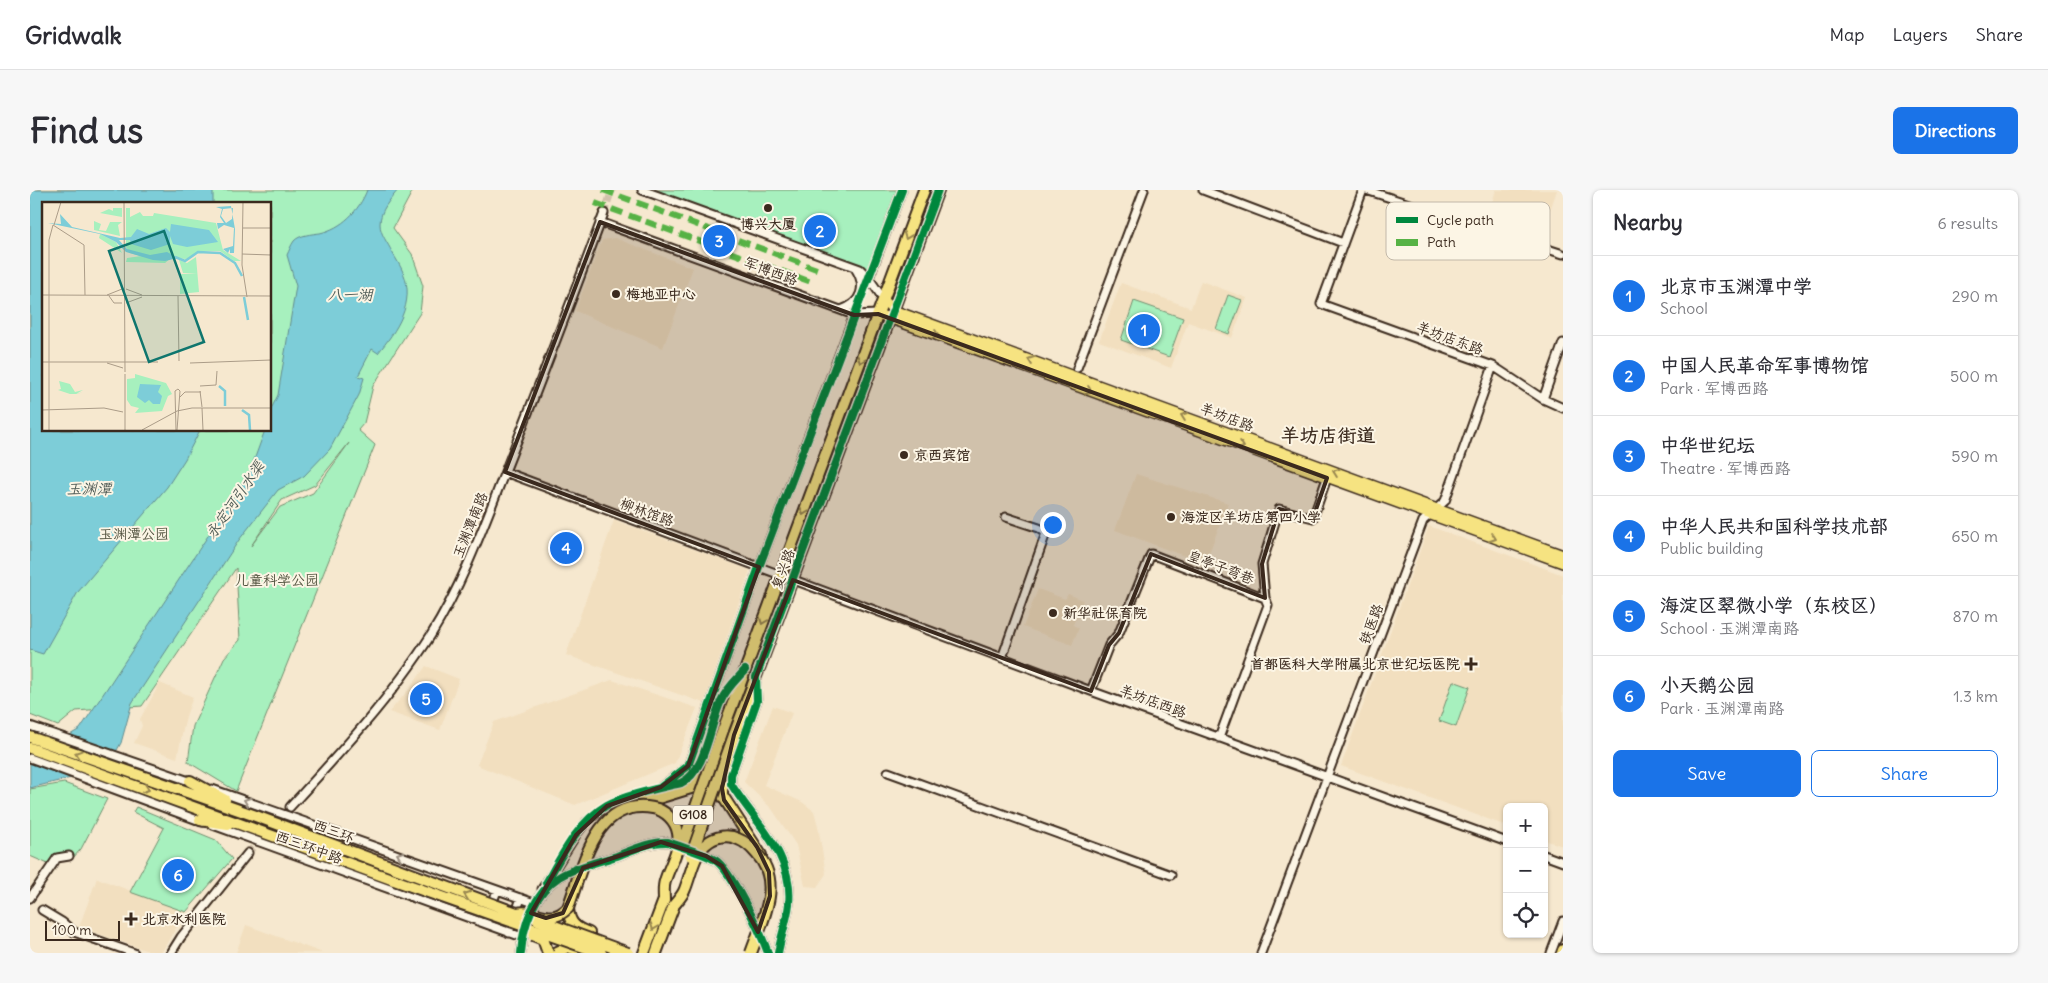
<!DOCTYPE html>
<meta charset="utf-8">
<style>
:root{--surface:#fff;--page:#f7f7f7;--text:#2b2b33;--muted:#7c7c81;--line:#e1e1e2;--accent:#1a73e8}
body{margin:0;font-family:Delius,"LXGW WenKai TC",sans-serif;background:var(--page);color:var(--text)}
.controls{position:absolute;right:15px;bottom:15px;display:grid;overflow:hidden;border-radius:8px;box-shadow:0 1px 4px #0004}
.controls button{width:45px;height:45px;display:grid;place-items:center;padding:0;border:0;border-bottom:1px solid var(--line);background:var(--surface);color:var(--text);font:25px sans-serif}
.scale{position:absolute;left:15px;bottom:12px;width:75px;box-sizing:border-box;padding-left:5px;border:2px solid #3b2a1e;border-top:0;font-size:14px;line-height:18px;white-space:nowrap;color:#3b2a1e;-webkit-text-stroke:4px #fcf5e5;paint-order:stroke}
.you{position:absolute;left:1022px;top:334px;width:18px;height:18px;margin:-12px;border:4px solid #fff;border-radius:50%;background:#1a73e8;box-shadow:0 0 0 8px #1a73e833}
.badge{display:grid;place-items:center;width:32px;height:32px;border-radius:50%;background:var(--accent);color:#fff;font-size:16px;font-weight:700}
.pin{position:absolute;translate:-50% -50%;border:2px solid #fff;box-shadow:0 1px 5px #0006}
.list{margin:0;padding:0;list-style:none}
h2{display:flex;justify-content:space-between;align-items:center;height:65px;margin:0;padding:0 20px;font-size:21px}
h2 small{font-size:16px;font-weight:400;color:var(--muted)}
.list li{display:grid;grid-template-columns:32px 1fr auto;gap:15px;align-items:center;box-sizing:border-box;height:80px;padding:0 20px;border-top:1px solid var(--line)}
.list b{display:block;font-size:19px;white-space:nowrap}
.list p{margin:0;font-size:16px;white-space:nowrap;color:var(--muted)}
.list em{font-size:16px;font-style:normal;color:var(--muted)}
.actions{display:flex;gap:10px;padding:15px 20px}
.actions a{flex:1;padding:11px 0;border:1px solid var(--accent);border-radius:8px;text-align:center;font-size:18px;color:var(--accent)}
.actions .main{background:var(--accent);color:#fff}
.icon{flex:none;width:28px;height:28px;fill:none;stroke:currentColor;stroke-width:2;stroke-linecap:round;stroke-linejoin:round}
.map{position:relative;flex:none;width:1533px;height:763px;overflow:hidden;border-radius:8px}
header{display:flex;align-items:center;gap:30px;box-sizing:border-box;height:70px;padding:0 25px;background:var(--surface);border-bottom:1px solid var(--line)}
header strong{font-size:24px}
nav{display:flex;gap:28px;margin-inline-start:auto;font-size:18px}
.intro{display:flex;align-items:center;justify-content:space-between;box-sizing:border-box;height:120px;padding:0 30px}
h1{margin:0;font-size:35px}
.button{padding:12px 22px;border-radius:8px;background:var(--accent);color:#fff;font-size:18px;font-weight:700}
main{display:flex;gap:30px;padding:0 30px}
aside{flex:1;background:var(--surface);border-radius:8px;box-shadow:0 1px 4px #0004}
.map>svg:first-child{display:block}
.built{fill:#f2dfbf}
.green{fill:#a7f0be;stroke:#718d6e;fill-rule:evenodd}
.water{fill:#7dcdd8;stroke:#638c8e}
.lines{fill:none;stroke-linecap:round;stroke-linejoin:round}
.minor-tunnel{stroke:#d1c2ac;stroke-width:7;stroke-dasharray:7 3.5;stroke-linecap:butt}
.minor-casing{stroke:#3b2a1e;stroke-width:11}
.major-casing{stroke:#3b2a1e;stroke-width:12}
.highway-casing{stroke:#3b2a1e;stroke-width:14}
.minor{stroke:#fcf5e5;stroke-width:7}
.major{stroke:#f6e381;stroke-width:9}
.highway{stroke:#f6e381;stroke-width:10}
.highway-bridge-casing{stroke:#3b2a1e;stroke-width:14;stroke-linecap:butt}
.highway-bridge{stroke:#f6e381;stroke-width:10}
.quiet{stroke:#57b245;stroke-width:6;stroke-dasharray:12 6;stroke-linecap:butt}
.cycleway-casing{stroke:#fcf5e5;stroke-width:11}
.cycleway{stroke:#00873e;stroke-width:8}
.oneway{stroke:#988650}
.oneway2{stroke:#9c9082}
.marked{fill:#3b2a1e;fill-opacity:0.2;stroke:#3b2a1e;stroke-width:4;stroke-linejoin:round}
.poi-dot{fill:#3b2a1e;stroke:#fcf5e5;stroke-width:2}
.labels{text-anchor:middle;stroke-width:4;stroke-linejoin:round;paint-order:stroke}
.shield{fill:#fcf5e5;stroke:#75675a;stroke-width:1}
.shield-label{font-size:12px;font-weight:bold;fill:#3b2a1e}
.poi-label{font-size:14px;font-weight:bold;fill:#3b2a1e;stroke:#fcf5e5;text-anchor:start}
.street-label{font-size:14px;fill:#3b2a1e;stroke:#fcf5e5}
.park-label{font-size:14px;fill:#51523e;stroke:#fcf5e5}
.water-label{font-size:15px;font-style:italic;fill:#4f5b56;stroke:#fcf5e5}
.district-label{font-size:19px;font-weight:bold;fill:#3b2a1e;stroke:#fcf5e5}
.inset-river{fill:none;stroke:#7dcdd8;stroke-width:2.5}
.inset-road{fill:none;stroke:#ab9c88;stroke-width:1}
.view{fill:#0f766e;fill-opacity:0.15;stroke:#0f766e;stroke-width:2.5}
.inset-edge{fill:none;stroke:#3b2a1e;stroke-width:2.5}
.key{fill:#fcf5e5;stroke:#c2b8a9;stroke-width:1}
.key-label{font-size:14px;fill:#3b2a1e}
</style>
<header>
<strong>Gridwalk</strong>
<nav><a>Map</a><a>Layers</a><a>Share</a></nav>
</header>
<div class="intro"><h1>Find us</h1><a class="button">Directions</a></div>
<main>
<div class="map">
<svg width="1533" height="763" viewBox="0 0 1533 763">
<rect width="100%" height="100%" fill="#f6e8cf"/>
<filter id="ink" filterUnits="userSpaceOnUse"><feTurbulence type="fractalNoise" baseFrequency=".02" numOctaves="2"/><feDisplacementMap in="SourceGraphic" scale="10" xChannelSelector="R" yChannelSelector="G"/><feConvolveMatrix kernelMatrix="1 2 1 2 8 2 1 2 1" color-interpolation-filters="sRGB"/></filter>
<g filter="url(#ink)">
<path class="built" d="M1466 0H1527L1509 53 1455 34Z
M585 48 663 78 633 158 545 121 572 50Z
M1171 91 1217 108 1202 148 1158 132 1141 178 1069 151 1091 93 1161 118Z
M1106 284 1198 313 1175 374 1085 340Z
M584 330 720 380 674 513 536 465Z
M1399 336 1533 385V656L1514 650V617H1477V636L1311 576Z
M1008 399 1035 409 1038 404 1053 410 1043 435 1049 438 1042 455 993 437Z
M396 476 429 489 410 540 359 522 381 497Z
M582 490 667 518 645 573 545 615 447 575 464 532Z
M130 493 163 507 156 526 147 568 104 553 112 536 110 529Z
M743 516 762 523 734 595 772 612 784 621 788 636 796 684 787 697 775 696 766 655 742 619 714 592Z
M67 688 156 722 131 763H124L49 737Z
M216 735 293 763H206Z"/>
<path class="green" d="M0 0H383L363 38 382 64 393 96 390 123 343 196 334 233 328 240 345 255 206 601 158 572 163 536 194 468 210 450 206 378 112 516 46 521 28 536 0 525ZM14 14H240V240H14ZM319 253 283 303 250 317 221 356 252 310 285 295Z
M621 0H867L836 82Z
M1198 105 1212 110 1199 144 1186 139Z
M1104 111 1153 128 1139 167 1091 150Z
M1423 491 1440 497 1426 537 1409 531Z
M34 593 77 609 51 659 42 669H31L25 677 0 666V599Z
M106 617 186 650 202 669 156 722 100 702 134 638 103 622Z"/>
<path class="water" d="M0 0H183V14H14V240H170L155 269 137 297 48 402 13 464 0 460Z
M337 0H368C360 10 350 20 350 34 350 44 358 53 362 62 366 69 370 75 373 82 386 113 366 141 348 163L342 159 328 186 334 188 329 205 300 259 274 286 248 300 209 350 102 513 91 553 87 560 45 587 0 598V568L50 539 219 284 235 240H240V221L248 205 266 96 257 65C259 61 261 55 264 51 269 45 282 44 290 43 312 38 329 21 337 0Z"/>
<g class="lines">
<path class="minor-tunnel" d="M574 23 582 0
M218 663 260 617"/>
<g class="minor-casing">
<path id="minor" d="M612 0 830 79 839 88 854 110
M1173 0 1313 53
M1333 0 1291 114 1463 176 1513 209 1533 218
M1336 0 1533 64
M570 32 824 125 848 124
M839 88 872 0
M811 120C832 113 837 96 825 78
M1047 178 1114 0
M1513 209 1533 153
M475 282 1061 501 1477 652
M972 468 1016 343 1009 338 976 327
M726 490 727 511 701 585V594C725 633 764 664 759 714 757 731 751 746 748 763
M1061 501 1079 455 1089 443 1121 364 1235 408 1232 374 1249 319 1283 328 1297 288
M0 536 162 592
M1189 548 1238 415 1235 408
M0 568 173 632
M858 582 1141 685
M631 597 658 576 729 377 824 125
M182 599 504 713
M260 617C310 563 361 508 401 445 434 392 455 332 478 274 511 190 543 107 574 23
M183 635 492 747
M1514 665 1533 672
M512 699 546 645 556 632 570 621 584 612 651 593 662 587 669 576 690 513 712 483
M0 708 27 668 39 666
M12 720 32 732 44 742 104 763
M456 734 467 700
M479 743 491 708
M141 763 151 747 218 663
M491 763C493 735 504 703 529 687 545 677 568 672 587 666 602 660 621 651 638 652 653 658 671 662 685 670 701 680 731 743 738 763
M1231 763 1393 331 1415 311 1463 176
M1521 763 1533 731"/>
</g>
<g class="major-casing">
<path id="major" d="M854 110 863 120 1533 365
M848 124 1533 373"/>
</g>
<g class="highway-casing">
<path id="highway" d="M688 546 693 540 894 0
M0 547 223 625 368 679
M0 558 364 690
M160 591 195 610
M599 617 661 598 668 592 677 570
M170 630 198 634
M731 665 692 605V598L703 562 704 545 908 0
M538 718C539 733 545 738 559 743
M525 763 538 757 556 763
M614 763 634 710
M626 763 644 715
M1532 763 1533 760"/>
</g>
<use href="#minor" class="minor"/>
<use href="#major" class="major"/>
<use href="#highway" class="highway"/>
<g class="highway-bridge-casing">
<path id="highway-bridge" d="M651 659 693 540
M661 666 704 545
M368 679 492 725
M364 690 571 763
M644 715C648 710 653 705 655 699 661 684 664 664 676 654 685 646 698 644 708 649 716 652 721 657 726 663 754 692 732 731 721 763
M487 723C508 718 518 737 538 718 553 677 565 607 623 618 635 620 646 631 648 643 651 659 639 676 635 691 633 697 634 704 634 710
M508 730 598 763
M503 745 513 749 518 763"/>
</g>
<use href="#highway-bridge" class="highway-bridge"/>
<path class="quiet" d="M573 0 789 80
M565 13 784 93"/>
<g class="cycleway-casing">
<path id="cycleway" d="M631 597 658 576 729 377 872 0
M516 693C532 665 548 632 577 615 595 605 630 598 651 593 676 582 680 534 691 511 696 499 706 490 715 480
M491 763C493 735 504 703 529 687 545 677 568 672 587 666 602 660 621 651 638 652 653 658 671 662 685 670 701 680 731 743 738 763
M748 763C751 746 757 731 759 714 764 664 725 633 701 594V585L727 511 726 487 908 0"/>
</g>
<use href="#cycleway" class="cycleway"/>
</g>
<defs><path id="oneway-chevron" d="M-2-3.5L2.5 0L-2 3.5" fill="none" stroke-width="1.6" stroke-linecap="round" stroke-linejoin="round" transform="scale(1.25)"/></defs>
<g class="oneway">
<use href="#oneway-chevron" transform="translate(877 46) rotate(110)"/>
<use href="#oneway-chevron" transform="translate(906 145) rotate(20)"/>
<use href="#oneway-chevron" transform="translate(831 170) rotate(111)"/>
<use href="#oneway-chevron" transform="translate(1001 170) rotate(-160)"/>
<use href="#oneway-chevron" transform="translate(1059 201) rotate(20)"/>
<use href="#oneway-chevron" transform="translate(1154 226) rotate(-160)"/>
<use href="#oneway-chevron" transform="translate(1211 256) rotate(20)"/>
<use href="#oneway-chevron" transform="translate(1306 282) rotate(-160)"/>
<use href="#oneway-chevron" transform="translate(774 322) rotate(111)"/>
<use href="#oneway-chevron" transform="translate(1463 348) rotate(20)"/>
<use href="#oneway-chevron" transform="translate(733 431) rotate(111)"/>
<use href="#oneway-chevron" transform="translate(48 564) rotate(-161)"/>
<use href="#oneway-chevron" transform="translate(116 599) rotate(20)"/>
<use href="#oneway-chevron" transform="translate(707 630) rotate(-125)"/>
<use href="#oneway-chevron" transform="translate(437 705) rotate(-160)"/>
<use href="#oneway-chevron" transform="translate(624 737) rotate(111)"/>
</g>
<g class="oneway2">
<use href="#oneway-chevron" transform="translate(637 56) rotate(20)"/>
<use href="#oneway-chevron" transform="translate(789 112) rotate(20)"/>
<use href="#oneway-chevron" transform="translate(217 611) rotate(-160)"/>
<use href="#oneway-chevron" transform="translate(370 665) rotate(-160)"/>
</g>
</g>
<path class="marked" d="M570 32 824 125 848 124 1297 288 1283 328 1249 319 1232 374 1235 408 1121 364 1089 443 1079 455 1061 501 763 390 704 545 692 598 694 610 727 657 739 682 740 706 728 742 692 676 676 666 631 652 553 678 533 723 516 728 501 723 546 645 577 616 631 597 658 576 729 377 475 282Z"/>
<g class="poi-dot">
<circle cx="738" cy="18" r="5"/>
<circle cx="586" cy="104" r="5"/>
<circle cx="874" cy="265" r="5"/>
<circle cx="1141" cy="327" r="5"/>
<circle cx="1023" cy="423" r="5"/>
<path d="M1438.5 466.5h5v5h5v5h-5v5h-5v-5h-5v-5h5z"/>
<path d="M98.5 721.5h5v5h5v5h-5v5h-5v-5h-5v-5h5z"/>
</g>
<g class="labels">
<rect class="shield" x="643" y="615.5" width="40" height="19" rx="4"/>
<g class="shield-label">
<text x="663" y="629">G108</text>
</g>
<g class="poi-label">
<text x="738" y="39" text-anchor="middle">博兴大厦</text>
<text x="596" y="109">梅地亚中心</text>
<text x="884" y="270">京西宾馆</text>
<text x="1151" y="332">海淀区羊坊店第四小学</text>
<text x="1033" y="428">新华社保育院</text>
<text x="1430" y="479" text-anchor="end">首都医科大学附属北京世纪坛医院</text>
<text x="112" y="734">北京水利医院</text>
</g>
<g class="street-label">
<text transform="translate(741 81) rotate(20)" y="5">军博西路</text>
<text transform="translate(1420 148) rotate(20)" y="5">羊坊店东路</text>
<text transform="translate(1197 227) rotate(20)" y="5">羊坊店路</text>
<text transform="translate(617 322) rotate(20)" y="5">柳林馆路</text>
<text transform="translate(440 335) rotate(-68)" y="5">玉渊潭南路</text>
<text transform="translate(1191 377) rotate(21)" y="5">皇亭子弯巷</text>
<text transform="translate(753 379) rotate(-70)" y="5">复兴路</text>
<text transform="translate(1341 434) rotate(-69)" y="5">铁医路</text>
<text transform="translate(1123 511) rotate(20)" y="5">羊坊店西路</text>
<text transform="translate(304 641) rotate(20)" y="5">西三环</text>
<text transform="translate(279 657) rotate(20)" y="5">西三环中路</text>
</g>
<g class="park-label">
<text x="104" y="349">玉渊潭公园</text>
<text x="247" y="395">儿童科学公园</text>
</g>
<g class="water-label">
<text x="320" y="110">八一湖</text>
<text x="59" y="304">玉渊潭</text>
<text transform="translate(205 310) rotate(-55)" y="5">永定河引水渠</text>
</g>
<g class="district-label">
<text x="1298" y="252">羊坊店街道</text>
</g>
</g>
<g transform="translate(12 12)">
<rect width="229" height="229" fill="#f6e8cf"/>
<path d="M71 6H80V15L58 11 67 7 71 9ZM84 6H88V15L98 10 101 14H111L112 11 174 21 181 48 199 59H192L178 49H159L144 57 129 56 123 61 84 60 85 56 99 54 88 51 84 45ZM52 19 59 22 57 28 64 29 68 20H80L76 23 78 34 52 28ZM58 32 74 40 80 51 57 36ZM154 55 157 90 138 92V72H155L141 71 137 58 145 61ZM93 172 124 181 130 192 126 194 120 209 93 211 97 206 89 204 85 198V177L93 176ZM17 179 28 182 33 190 41 188 34 192 41 190 35 192H28L16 188 19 187Z" fill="#a7f0be"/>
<path d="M189 4 193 27 192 51H188V47L186 51 181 47 191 44 192 26 182 23 176 27 175 21H182L178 15 180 7 174 5ZM191 6 190 17 184 21 179 14 181 7ZM18 12 30 25 78 36 89 35 95 27 107 32 124 26 128 30 129 22 167 28 176 40 145 45 131 42 128 34V42L109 48 89 42 88 38H77L85 47 108 53 125 50 136 56 123 59 111 58 84 50 74 40 58 32 6 21 19 22ZM98 182 119 183 116 190 120 194 118 202H111L107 198 103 201 95 195Z" fill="#7dcdd8" fill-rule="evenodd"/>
<path class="inset-river" d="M133 55 143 59 156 50 178 51 193 61 200 74M202 95 206 118M177 184 183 189V204M200 208 207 213 208 228"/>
<path class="inset-road" d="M82 0 83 170M201 0 200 63 205 95M11 23 42 43 43 93M12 23 19 0M201 26H229M200 52 229 53M84 87 100 93M0 93 229 94M65 93 80 87M67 94 72 101H80M136 94 137 159M84 101 100 95M0 160H116M65 161 81 166M148 161 229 158M83 172V228M158 184 174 183 175 169M158 189 160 205M138 195 143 190H159M160 206 161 228M0 208 62 206 81 210M7 228V38L11 23M100 228 135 209 150 206H229M134 228 133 189 136 187 138 189 135 228"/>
<path class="view" d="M122 29 162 140 107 160 67 49Z"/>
<rect width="229" height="229" class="inset-edge"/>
</g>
<rect x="1356" y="12" width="164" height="58" rx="8" class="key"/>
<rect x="1366" y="27" width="22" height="6" fill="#00873e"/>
<rect x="1366" y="49" width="22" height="7" fill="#57b245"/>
<g class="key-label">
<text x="1397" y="35">Cycle path</text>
<text x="1397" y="57">Path</text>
</g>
</svg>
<div class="controls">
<button>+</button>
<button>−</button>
<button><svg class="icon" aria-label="locate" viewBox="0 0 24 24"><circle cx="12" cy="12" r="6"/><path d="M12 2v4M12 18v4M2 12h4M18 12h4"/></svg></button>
</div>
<div class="scale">100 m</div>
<div class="you"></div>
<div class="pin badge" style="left:1114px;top:140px">1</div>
<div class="pin badge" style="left:790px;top:41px">2</div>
<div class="pin badge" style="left:689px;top:51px">3</div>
<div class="pin badge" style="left:536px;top:358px">4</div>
<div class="pin badge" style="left:396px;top:509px">5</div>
<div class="pin badge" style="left:148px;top:685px">6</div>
</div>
<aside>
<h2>Nearby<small>6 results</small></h2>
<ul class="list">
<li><span class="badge">1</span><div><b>北京市玉渊潭中学</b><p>School</p></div><em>290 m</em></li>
<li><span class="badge">2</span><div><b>中国人民革命军事博物馆</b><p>Park · 军博西路</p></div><em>500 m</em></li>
<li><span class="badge">3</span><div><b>中华世纪坛</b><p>Theatre · 军博西路</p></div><em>590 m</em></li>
<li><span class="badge">4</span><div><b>中华人民共和国科学技术部</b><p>Public building</p></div><em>650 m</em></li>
<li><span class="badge">5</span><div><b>海淀区翠微小学（东校区）</b><p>School · 玉渊潭南路</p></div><em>870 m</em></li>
<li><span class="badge">6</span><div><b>小天鹅公园</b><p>Park · 玉渊潭南路</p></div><em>1.3 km</em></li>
</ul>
<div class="actions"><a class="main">Save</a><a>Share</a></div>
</aside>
</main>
